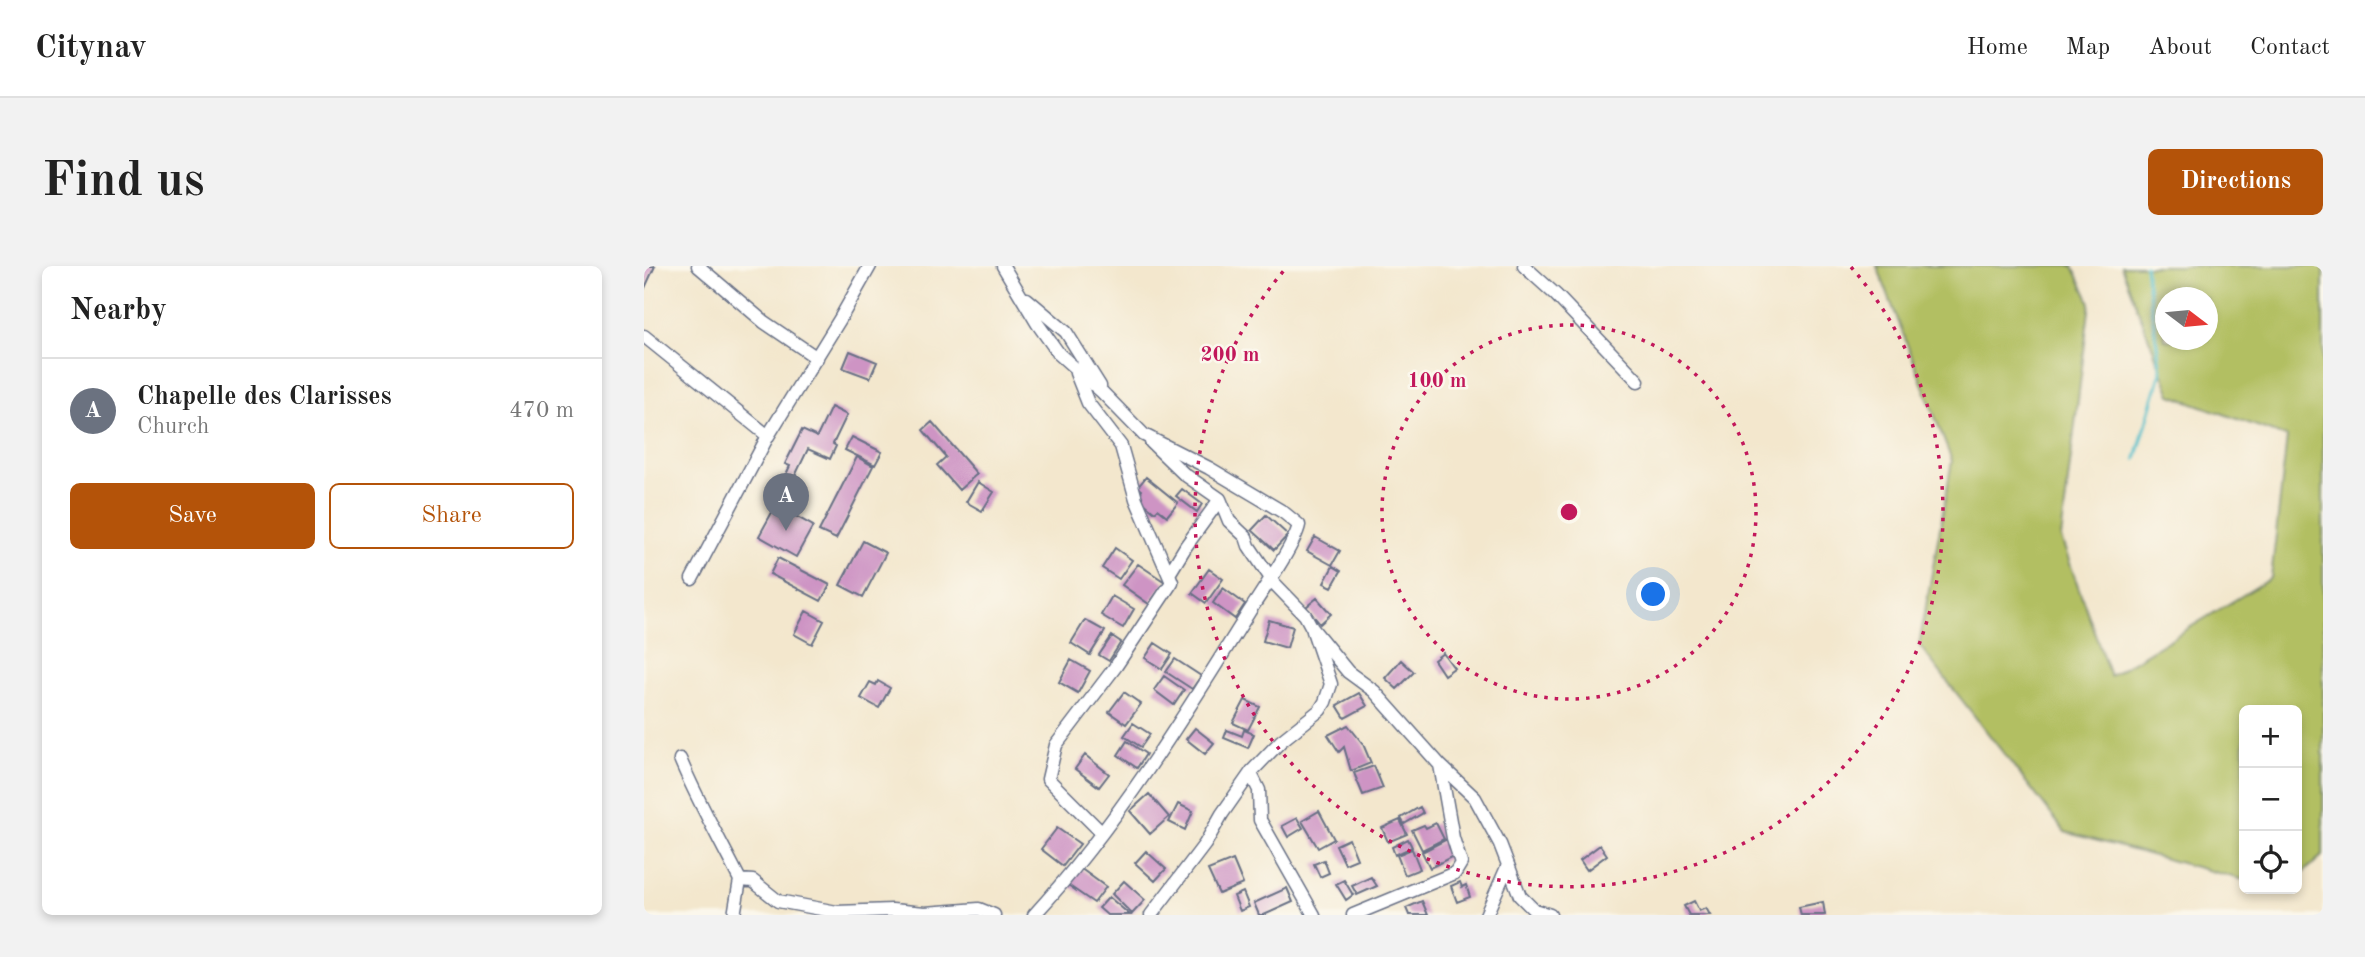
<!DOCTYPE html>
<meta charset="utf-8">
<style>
:root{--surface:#fff;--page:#f2f2f2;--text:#222;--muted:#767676;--line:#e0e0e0;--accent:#b45309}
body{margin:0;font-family:"Old Standard TT",serif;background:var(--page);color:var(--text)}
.controls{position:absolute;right:21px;bottom:21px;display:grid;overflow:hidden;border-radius:10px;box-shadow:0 4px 10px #0003}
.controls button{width:63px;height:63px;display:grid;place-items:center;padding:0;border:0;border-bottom:2px solid var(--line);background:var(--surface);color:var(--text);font:35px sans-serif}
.compass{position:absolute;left:1511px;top:21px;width:63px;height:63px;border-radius:50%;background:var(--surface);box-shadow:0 4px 10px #0003;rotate:106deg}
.you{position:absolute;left:1010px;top:329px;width:24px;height:24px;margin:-18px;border:5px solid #fff;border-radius:50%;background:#1a73e8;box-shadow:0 0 0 10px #1a73e833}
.badge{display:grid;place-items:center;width:46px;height:46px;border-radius:50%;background:var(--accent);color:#fff;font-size:23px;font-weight:700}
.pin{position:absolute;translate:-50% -58px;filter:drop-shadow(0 2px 4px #0008)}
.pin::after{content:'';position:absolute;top:37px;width:24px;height:21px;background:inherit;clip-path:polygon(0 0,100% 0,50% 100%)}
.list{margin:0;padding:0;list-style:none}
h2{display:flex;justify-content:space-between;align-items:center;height:91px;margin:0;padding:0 28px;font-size:30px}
h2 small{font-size:23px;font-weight:400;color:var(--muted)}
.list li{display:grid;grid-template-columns:46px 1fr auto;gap:21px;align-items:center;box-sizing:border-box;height:105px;padding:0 28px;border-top:2px solid var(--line)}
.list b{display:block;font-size:26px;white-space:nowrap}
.list p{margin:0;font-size:23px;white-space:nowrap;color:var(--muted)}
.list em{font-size:23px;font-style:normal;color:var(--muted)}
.actions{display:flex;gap:14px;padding:21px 28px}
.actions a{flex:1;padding:16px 0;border:2px solid var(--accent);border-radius:10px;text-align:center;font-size:24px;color:var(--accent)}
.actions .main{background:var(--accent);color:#fff}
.icon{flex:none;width:38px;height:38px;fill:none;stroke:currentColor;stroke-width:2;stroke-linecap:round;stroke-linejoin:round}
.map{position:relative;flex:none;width:1679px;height:649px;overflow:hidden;border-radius:10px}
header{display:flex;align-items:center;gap:42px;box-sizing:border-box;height:98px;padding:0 35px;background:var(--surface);border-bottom:2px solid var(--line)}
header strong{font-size:33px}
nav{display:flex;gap:38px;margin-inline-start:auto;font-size:24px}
.intro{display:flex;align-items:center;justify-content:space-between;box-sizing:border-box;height:168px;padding:0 42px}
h1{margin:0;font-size:49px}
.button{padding:18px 32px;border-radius:10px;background:var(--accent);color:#fff;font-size:24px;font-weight:700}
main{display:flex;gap:42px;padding:0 42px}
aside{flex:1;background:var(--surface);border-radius:10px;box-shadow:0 4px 10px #0003}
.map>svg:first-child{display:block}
.green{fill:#b2bf62;stroke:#667760;stroke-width:2;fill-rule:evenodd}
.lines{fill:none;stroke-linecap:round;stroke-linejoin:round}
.stream{stroke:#51bec9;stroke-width:3.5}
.building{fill:#ce94c4}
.street-casing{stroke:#676f85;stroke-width:15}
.street{stroke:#fff;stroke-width:12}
.ring{fill:none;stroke:#c2185b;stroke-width:3.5;stroke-dasharray:3.5 7}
.centre{fill:#c2185b;stroke:#fbf7ec;stroke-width:3.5}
.ring-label{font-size:21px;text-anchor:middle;font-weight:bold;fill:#c2185b;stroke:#fbf7ec;stroke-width:5;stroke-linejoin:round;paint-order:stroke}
</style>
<header>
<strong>Citynav</strong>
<nav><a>Home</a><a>Map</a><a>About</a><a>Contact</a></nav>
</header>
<div class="intro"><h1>Find us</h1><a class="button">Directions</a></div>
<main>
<aside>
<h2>Nearby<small></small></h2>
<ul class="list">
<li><span class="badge" style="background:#6b7280">A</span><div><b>Chapelle des Clarisses</b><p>Church</p></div><em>470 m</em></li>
</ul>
<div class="actions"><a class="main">Save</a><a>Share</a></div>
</aside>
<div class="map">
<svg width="1679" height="649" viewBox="0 0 1679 649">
<rect width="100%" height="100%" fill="#fbf7ec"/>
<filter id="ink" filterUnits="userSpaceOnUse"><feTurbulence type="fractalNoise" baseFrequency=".0143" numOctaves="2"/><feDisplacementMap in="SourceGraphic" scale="14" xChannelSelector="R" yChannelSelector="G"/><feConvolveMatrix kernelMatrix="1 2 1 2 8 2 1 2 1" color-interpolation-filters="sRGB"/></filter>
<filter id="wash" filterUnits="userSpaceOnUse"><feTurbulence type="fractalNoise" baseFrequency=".00686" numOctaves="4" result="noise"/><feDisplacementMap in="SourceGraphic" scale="28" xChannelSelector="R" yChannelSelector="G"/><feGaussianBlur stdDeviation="1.57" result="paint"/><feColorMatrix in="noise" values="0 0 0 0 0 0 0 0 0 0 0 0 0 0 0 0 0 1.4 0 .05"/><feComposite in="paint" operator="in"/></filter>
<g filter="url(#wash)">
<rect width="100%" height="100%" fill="#f3e7cd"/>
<path class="green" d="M1233 0H1429L1446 36 1417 272 1466 410 1627 312 1643 171 1527 129 1477 0H1679V589L1653 612V444H1600V614L1421 566 1275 379 1308 195ZM1521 32H1563V74H1521Z"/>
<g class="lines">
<path class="stream" d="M1492 193 1517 106 1501 0"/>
</g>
<g id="blocks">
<path class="building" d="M0 0H11L0 24Z
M206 85 233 96 226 112 199 102Z
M187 141 203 149 189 178 192 180 186 193 164 183 138 237 130 233 146 200 141 198 158 164 173 171Z
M288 156 333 208 315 224 293 199 302 191 279 164Z
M208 171 238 186 231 199 201 184Z
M213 191 229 200 192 273 175 265Z
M502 211 534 237 523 250 514 243 511 246 494 232 498 224 494 221Z
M334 216 350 226 338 245 322 236Z
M538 223 558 238 553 246 532 230Z
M132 239 169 260 152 291 115 270Z
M622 249 644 269 630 284 608 264Z
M671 271 696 285 688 299 663 285Z
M219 275 242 287 219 331 196 319Z
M471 282 488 294 475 313 458 302Z
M134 292 186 319 177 335 126 308Z
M494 298 521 316 505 338 478 319Z
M689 300 697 305 688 321 680 317Z
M565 303 579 313 562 337 548 327Z
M579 322 601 338 591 353 569 337Z
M468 330 490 343 479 362 457 349Z
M673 332 687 348 676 358 662 341Z
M162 345 180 355 168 378 150 368Z
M441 354 461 365 446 389 427 377Z
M625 354 649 361 643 382 619 375Z
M468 370 477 376 465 395 455 389Z
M511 377 528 388 518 403 501 392Z
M799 387 810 402 800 409 790 394Z
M531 393 557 410 548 423 522 406Z
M427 394 446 405 434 427 415 416Z
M757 394 770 406 753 423 741 412Z
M520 410 540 424 530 439 510 424Z
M234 415 246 422 235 442 217 432 226 416 232 419Z
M480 426 497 438 482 458 465 446Z
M715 427 723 440 701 452 693 439Z
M601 434 616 441 604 464 589 457Z
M489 457 506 468 497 481 480 470Z
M704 459 719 478 727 497 707 505 700 481 695 486 684 469Z
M551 462 570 477 561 488 542 473Z
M583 464 598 470 600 464 610 468 604 482 580 472Z
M483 475 502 488 493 502 474 489Z
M441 489 465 508 455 521 431 503Z
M730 500 739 522 719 529 710 507Z
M505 528 525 551 506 568 486 545Z
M534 538 549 545 541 564 525 556Z
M776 541 779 547 760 558 757 552Z
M675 545 690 573 674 582 658 555Z
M653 552 659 562 644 571 638 560Z
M756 554 763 568 744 576 738 562Z
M792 557 800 573 778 584 768 564 780 559 782 562Z
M413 562 436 578 419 600 397 583Z
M705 573 713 593 701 598 692 579Z
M764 573 768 581 751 589 748 581Z
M803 573 811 589 786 602 778 586Z
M956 579 963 589 943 604 936 594Z
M768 583 776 603 761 609 753 589Z
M502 585 522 603 511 615 491 597Z
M589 594 599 618 575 628 564 604Z
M680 594 685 607 676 611 670 598Z
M436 602 462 621 450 637 424 619Z
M727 611 733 620 713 629 708 620Z
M700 614 709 629 702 634 692 618Z
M480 615 501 634 488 648 468 628Z
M816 616 818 621 822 619 826 631 813 636 807 620Z
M643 622 649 636 620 649H615L610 637Z
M599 626 605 641 596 645 590 630Z
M465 631 486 649H463L455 642Z
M778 635 784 649H765L762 642Z
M1050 635 1055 645 1062 642 1066 649H1045L1040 640Z
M1179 636 1181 649H1157L1155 641Z"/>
</g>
</g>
<g filter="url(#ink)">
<use href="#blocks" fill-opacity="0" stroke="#676f85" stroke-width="2"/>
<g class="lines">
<g class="street-casing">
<path id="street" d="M54 0 120 56 173 92
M359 0 393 57 415 88 458 126 500 169 565 202 639 246 655 259C651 279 617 327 605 346 541 449 472 560 390 649
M880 0 912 29 994 115
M383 33 422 66 456 120
M0 70 124 170
M432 107 444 137 477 180 492 233 527 314
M507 176 540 208 576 233 585 255 602 271 605 280 630 317 661 349 668 362 704 406 730 425 796 499 831 532 856 578 876 630 890 644 906 649
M48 313 124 170 196 53 226 0
M36 493C53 534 76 574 96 614L109 615 134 635 193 646 248 644 281 647 335 643 350 649
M607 508 615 524 616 554 670 649
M458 567 404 513 412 479 472 400 528 316 525 308 542 280 576 233
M90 649 96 614
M507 649 561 578 578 548 608 505 637 475 676 444 681 436 687 418 669 365
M709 649 811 607 817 597 809 572 796 499
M842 649 864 599"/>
</g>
<use href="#street" class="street"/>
</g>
</g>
<g class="ring">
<circle cx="925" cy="246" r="187"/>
<path d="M1207 1A374 374 0 1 1 643 1"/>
</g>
<circle cx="925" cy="246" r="10" class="centre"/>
<g class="ring-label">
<text x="586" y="95">200 m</text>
<text x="793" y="121">100 m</text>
</g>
</svg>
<div class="controls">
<button>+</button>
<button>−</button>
<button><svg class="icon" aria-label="locate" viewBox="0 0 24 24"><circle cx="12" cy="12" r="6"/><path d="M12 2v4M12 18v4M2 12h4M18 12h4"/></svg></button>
</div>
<svg class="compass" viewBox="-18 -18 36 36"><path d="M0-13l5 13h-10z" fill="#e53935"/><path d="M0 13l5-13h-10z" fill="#767676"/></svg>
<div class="you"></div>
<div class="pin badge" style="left:142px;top:265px;background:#6b7280">A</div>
</div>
</main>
